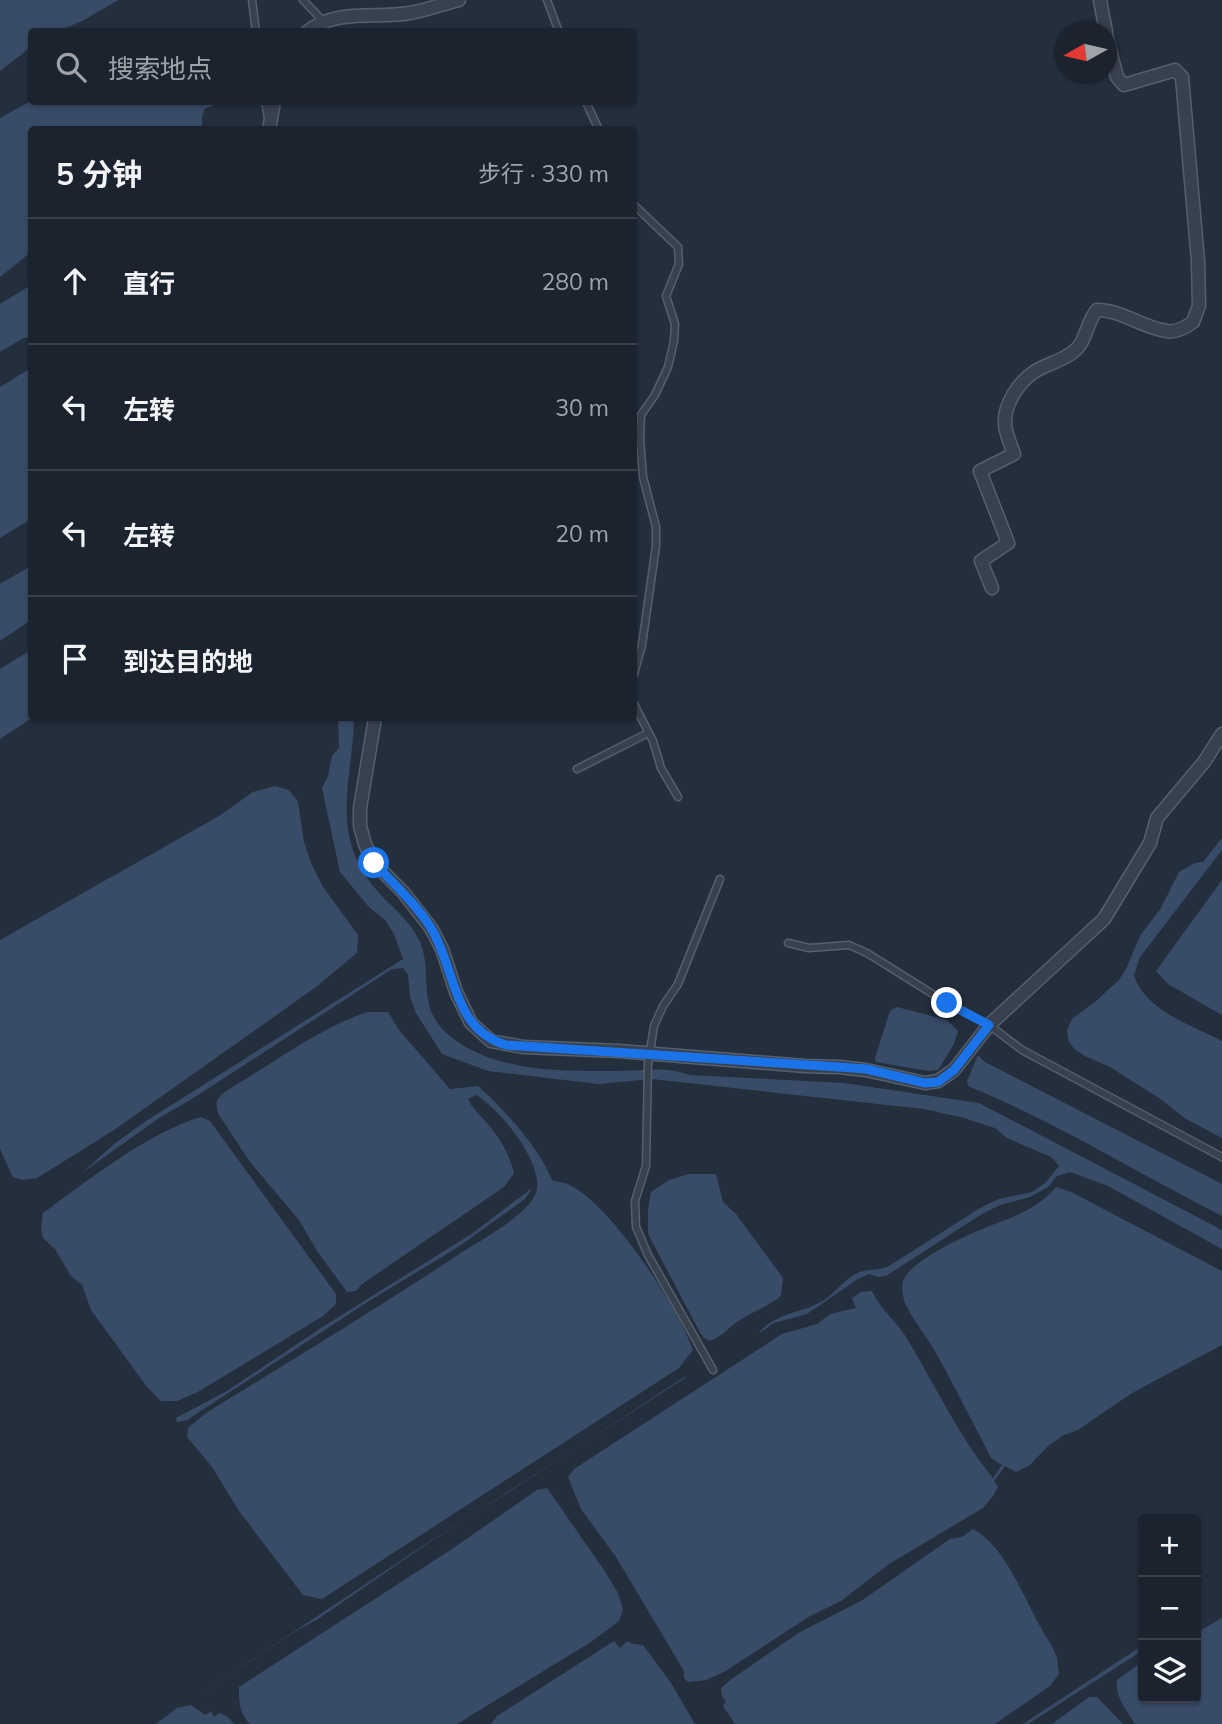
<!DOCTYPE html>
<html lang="zh">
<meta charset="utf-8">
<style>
:root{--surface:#1b232e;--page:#242b36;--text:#f1f3f6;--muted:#a0a4aa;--line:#39404a}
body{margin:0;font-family:Mulish,"Noto Sans SC",sans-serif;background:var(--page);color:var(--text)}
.controls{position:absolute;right:21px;bottom:21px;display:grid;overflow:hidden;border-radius:7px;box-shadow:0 2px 5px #0004}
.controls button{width:63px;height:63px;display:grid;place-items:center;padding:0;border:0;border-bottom:2px solid var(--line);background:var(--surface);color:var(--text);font:35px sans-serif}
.compass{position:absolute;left:1054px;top:21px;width:63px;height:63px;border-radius:50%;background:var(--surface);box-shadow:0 2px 5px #0004;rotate:262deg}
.stop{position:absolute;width:21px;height:21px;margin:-16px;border:5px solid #1a73e8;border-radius:50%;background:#fff}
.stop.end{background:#1a73e8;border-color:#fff;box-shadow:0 2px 7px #0008}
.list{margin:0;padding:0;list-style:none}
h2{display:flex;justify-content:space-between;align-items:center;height:91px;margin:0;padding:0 28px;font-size:30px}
h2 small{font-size:23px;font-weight:400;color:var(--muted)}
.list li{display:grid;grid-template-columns:46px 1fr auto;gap:21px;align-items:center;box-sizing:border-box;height:126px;padding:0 28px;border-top:2px solid var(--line)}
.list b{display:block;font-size:26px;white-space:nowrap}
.list em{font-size:23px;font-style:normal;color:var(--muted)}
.icon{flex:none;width:38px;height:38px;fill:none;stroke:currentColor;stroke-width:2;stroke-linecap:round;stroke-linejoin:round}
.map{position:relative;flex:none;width:1222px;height:1724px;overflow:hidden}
.search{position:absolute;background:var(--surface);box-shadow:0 2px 5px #0004;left:28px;top:28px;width:609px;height:77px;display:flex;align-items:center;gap:18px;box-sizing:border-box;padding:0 24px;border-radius:7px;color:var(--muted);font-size:26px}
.panel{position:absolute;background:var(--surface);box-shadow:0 2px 5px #0004;left:28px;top:126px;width:609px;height:595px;border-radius:7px}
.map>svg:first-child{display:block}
.water{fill:#394c67}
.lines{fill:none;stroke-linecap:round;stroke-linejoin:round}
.service-casing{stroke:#565f6c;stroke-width:9}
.minor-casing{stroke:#565f6c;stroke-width:15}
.service{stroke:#38414e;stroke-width:6}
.minor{stroke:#38414e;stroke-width:12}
.route{stroke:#1a73e8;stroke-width:9}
</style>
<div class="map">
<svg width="1222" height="1724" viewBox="0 0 1222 1724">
<rect width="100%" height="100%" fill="#242f3e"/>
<path class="water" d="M0 0H118L84 20 58 31 32 32 31 47 0 71Z
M31 101 193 102 202 104 221 102 205 109 202 116V129L32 130 31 252 0 277V118Z
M31 285V336L22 339 0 352V304Z
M31 368V519L0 538V387Z
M31 566V620L0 641V584Z
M31 650 32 718 0 739V669Z
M338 718H354C353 778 330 827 370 882 386 904 409 917 420 942 428 960 425 982 428 1000 434 1040 486 1060 522 1066 550 1071 583 1071 612 1071 641 1072 660 1065 690 1075L844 1083 979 1103 1222 1230V1249L1108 1186 1070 1172 1057 1176 1048 1187 1030 1197 1000 1205 982 1214 886 1276 878 1277 869 1274 858 1279 807 1314 774 1323 758 1334C775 1312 802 1314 824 1300 836 1292 845 1278 858 1273 868 1268 877 1271 889 1266L980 1208 999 1199 1032 1192 1045 1183 1059 1166 1051 1157 1007 1138 995 1128 964 1118 924 1109 652 1079 598 1084 488 1071 442 1054 416 1013 410 997 408 975 403 968 392 969 195 1097 159 1118 82 1173 114 1144 146 1121 403 959 394 934 385 920 369 907 340 872 322 788 328 776 332 756 339 748Z
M275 786 289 790 298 802 304 842 311 863 323 887 358 935 357 953 316 987 114 1130 37 1178 22 1180 13 1177 0 1149V940L219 816 253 792Z
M1222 838V850L1140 957 1134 975C1145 1011 1192 1025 1222 1041V1138L1186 1119 1159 1098 1110 1067 1085 1056 1074 1049 1068 1040 1067 1030 1072 1019 1096 1001 1119 980 1126 969 1140 936 1161 908 1179 872 1195 863 1203 862Z
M1222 880V1015L1168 984 1156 971Z
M897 1007 947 1020 958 1031 954 1044 938 1070 929 1071 876 1062 875 1058 890 1011Z
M367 1012H388L399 1030 450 1089 478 1086C503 1108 540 1149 552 1180 557 1182 563 1182 568 1184 611 1204 677 1306 693 1350L679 1368 322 1599 303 1595 239 1511 212 1467 187 1437 188 1428 206 1413C292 1360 380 1307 464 1251 483 1239 525 1216 535 1195 548 1167 500 1109 476 1095L468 1099C472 1108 479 1114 486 1122 500 1138 509 1153 514 1173L504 1187 362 1284 356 1291 347 1292 317 1251 299 1220 250 1162 219 1115C217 1109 215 1104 218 1099 224 1090 240 1083 249 1077 287 1053 324 1027 367 1012Z
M978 1055 985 1062 1222 1184V1216C1137 1173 1056 1122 968 1086L967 1081Z
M201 1117 210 1121 336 1294V1304L323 1316 198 1392 177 1401H161L147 1387 91 1310 82 1285 71 1276 55 1249 43 1238 41 1228 43 1213C89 1180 147 1133 201 1117Z
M689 1174H716L723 1202 736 1214 783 1278 781 1296C768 1307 751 1312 737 1322 727 1329 722 1337 709 1341L702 1336 648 1234V1209L651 1192 669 1180Z
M1056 1187 1071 1192 1222 1271V1345L1132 1393 1078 1430 1064 1435 1048 1446 1030 1465 1016 1472 1005 1466 994 1481 998 1486 993 1496 983 1508 889 1564 841 1601 810 1616 724 1672 706 1680 688 1682 684 1678V1671L616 1557 581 1509 568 1477 574 1469 782 1334 817 1324 830 1314 856 1308 852 1298 861 1292 872 1291C881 1310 893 1318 904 1334 934 1382 957 1434 993 1478L1002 1465 991 1458C973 1423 955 1387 936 1353 927 1337 915 1323 907 1307 903 1300 901 1290 903 1281 909 1263 955 1241 973 1233 1005 1218 1032 1215 1056 1187Z
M532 1188 525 1199 455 1249 369 1301 187 1420 177 1422 176 1418 227 1391 321 1328 473 1233Z
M686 1376 685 1378 430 1542 318 1619 296 1631 200 1694 432 1540 515 1488Z
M547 1488 604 1570 618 1593 623 1610 619 1621 591 1642 457 1724H250C239 1712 239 1702 239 1687L452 1549 537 1490Z
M973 1529C1010 1549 1027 1610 1051 1644L1057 1658 1059 1674 1050 1686 995 1724H735L723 1706 726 1702 722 1696 721 1688 733 1678 800 1632 861 1601 950 1539 962 1537Z
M1222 1618V1724H1135C1127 1711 1114 1695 1117 1680L1143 1661V1698H1196V1633Z
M614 1641 620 1648 627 1641 633 1644 643 1645 671 1683 695 1724H491L497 1716Z
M1143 1645V1650L1134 1656 1028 1724H1023Z
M1089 1697H1097L1123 1724H1052Z
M191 1705 205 1715 211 1711 214 1717 220 1713 228 1717 234 1724H156L177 1708Z"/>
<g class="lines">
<g class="service-casing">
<path id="service" d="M252 0 256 32
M303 0 323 21
M547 0 559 32
M265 102 268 117
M586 102 599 130
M634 205 678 247 679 264 666 296 675 324 674 341 668 367 655 395 641 415 640 438 643 477 656 527V546L642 645 634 674
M634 704 653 741 661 768 678 797
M577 769 648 733
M788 943 809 948 849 945 867 953 947 1003 989 1025 1022 1050 1222 1157
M713 1370 648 1255 636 1227 635 1201 646 1166 648 1064 654 1026 663 1006 678 984 720 879"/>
</g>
<g class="minor-casing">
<path id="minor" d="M1100 0 1106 32
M307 32C337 8 375 19 410 13 427 10 443 4 459 0
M269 130 274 102
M992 588 981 561 1008 543 980 471 1014 454C1011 445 1005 433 1005 423 1004 404 1019 382 1034 372 1046 364 1062 361 1073 352 1087 342 1086 322 1097 310 1122 310 1143 328 1167 331 1176 333 1186 327 1193 322L1199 306 1198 261 1182 77 1175 70 1124 85 1117 77 1106 35
M375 718 360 808V826L365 844 374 863 403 892 431 928 442 949 456 992 471 1023 491 1041 523 1047 619 1051 805 1066 839 1067 866 1070 925 1083 938 1081 954 1070 989 1025 1104 919 1150 843 1157 818 1204 762 1222 734"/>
</g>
<use href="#service" class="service"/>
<use href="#minor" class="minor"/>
</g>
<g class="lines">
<path class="route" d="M374 863C394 884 415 903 431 928 456 969 452 1029 506 1045L839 1067 866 1069 925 1083 938 1082 954 1070 989 1025 947 1003"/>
</g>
</svg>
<div class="controls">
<button>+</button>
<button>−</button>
<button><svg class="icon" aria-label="layers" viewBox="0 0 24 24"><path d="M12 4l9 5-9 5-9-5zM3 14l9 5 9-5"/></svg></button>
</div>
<svg class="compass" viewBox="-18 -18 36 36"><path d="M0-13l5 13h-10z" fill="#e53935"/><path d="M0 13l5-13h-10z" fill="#a0a4aa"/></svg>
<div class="stop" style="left:374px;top:863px"></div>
<div class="stop end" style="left:947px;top:1003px"></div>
<div class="search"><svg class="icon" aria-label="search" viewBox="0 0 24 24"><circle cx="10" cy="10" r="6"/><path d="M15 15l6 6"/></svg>搜索地点</div>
<section class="panel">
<h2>5 分钟<small>步行 · 330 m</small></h2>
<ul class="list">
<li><svg class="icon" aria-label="ahead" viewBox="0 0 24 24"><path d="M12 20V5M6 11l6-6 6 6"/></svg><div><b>直行</b></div><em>280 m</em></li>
<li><svg class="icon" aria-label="left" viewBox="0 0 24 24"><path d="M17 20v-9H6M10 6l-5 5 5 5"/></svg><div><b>左转</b></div><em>30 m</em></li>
<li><svg class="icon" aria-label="left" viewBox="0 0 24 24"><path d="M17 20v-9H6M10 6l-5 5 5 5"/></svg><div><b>左转</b></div><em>20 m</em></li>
<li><svg class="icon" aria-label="arrive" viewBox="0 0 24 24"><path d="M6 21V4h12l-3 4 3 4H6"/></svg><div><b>到达目的地</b></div></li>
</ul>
</section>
</div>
